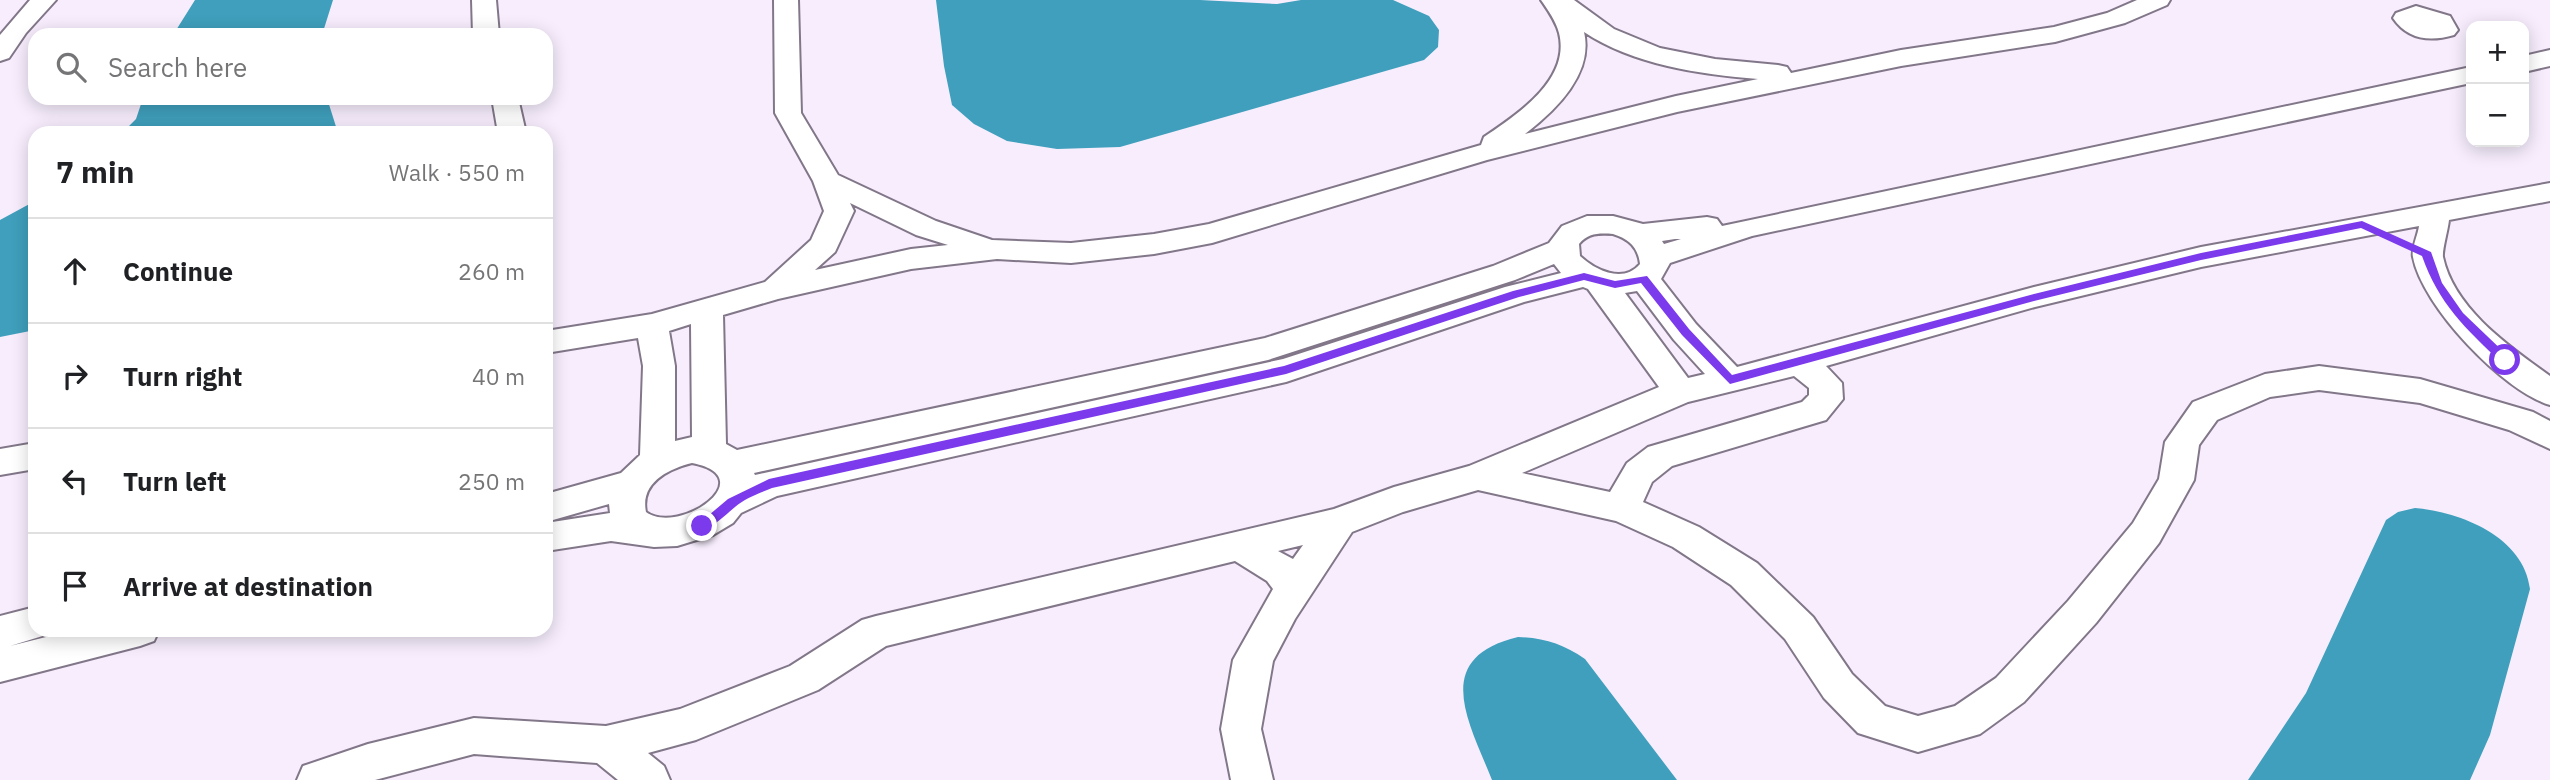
<!DOCTYPE html>
<meta charset="utf-8">
<style>
:root{--surface:#fff;--page:#f6f6f6;--text:#202124;--muted:#757577;--line:#e0e0e0}
body{margin:0;font-family:"IBM Plex Sans",sans-serif;background:var(--page);color:var(--text)}
.controls{position:absolute;right:21px;top:21px;display:grid;overflow:hidden;border-radius:14px;box-shadow:0 4px 18px #0003}
.controls button{width:63px;height:63px;display:grid;place-items:center;padding:0;border:0;border-bottom:2px solid var(--line);background:var(--surface);color:var(--text);font:35px sans-serif}
.stop{position:absolute;width:21px;height:21px;margin:-16px;border:5px solid #7c3aed;border-radius:50%;background:#fff}
.stop.end{background:#7c3aed;border-color:#fff;box-shadow:0 2px 7px #0008}
.list{margin:0;padding:0;list-style:none}
h2{display:flex;justify-content:space-between;align-items:center;height:91px;margin:0;padding:0 28px;font-size:30px}
h2 small{font-size:23px;font-weight:400;color:var(--muted)}
.list li{display:grid;grid-template-columns:46px 1fr auto;gap:21px;align-items:center;box-sizing:border-box;height:105px;padding:0 28px;border-top:2px solid var(--line)}
.list b{display:block;font-size:26px;white-space:nowrap}
.list em{font-size:23px;font-style:normal;color:var(--muted)}
.icon{flex:none;width:38px;height:38px;fill:none;stroke:currentColor;stroke-width:2;stroke-linecap:round;stroke-linejoin:round}
.map{position:relative;flex:none;width:2550px;height:780px;overflow:hidden}
.search{position:absolute;background:var(--surface);box-shadow:0 4px 18px #0003;left:28px;top:28px;width:525px;height:77px;display:flex;align-items:center;gap:18px;box-sizing:border-box;padding:0 24px;border-radius:21px;color:var(--muted);font-size:26px}
.panel{position:absolute;background:var(--surface);box-shadow:0 4px 18px #0003;left:28px;top:126px;width:525px;height:511px;border-radius:21px}
.map>svg:first-child{display:block}
.water{fill:#3f9fbc}
.lines{fill:none;stroke-linecap:round;stroke-linejoin:round}
.minor-casing{stroke:#827789;stroke-width:4}
.minor{fill:#fff;fill-rule:evenodd}
.route{fill:#7c3aed}
</style>
<div class="map">
<svg width="2550" height="780" viewBox="0 0 2550 780">
<rect width="100%" height="100%" fill="#f7edfd"/>
<path class="water" d="M195 0H333L322 35H173Z
M936 0H1200L1277 4 1301 0H1393L1429 16 1439 30 1438 47 1424 60 1120 147 1057 149 1007 141 974 124 952 105 944 66Z
M143 98H327L338 133H122L136 119Z
M35 201V330L0 337V220Z
M2415 508C2461 512 2524 537 2530 589L2490 735 2470 780H2248L2306 693 2386 520 2398 512Z
M1518 637C1545 638 1563 644 1585 659L1677 780H1492C1469 722 1430 658 1518 637Z"/>
<g class="lines">
<g class="minor-casing">
<path id="minor" d="M30 0H56L26 33 9 58 0 61V35Z
M472 0H496L499 35H473Z
M774 0H798L801 113 838 175 936 221 992 240 1071 243 1154 234 1209 224 1481 145 1484 137C1516 115 1571 80 1559 33 1556 21 1548 10 1541 0H1574L1614 29 1660 48 1715 59 1778 65 1787 67 1791 73 1901 50 2054 27 2107 13 2137 0H2170L2167 5 2125 23 2055 42 1901 66 1677 112 1487 160 1212 243 1154 254 1071 263 997 259 911 269 778 299 723 315 726 444 737 450 1265 338 1493 266 1549 243 1562 226 1587 216H1613L1643 224 1707 217 1717 219 1722 226 2471 67V83L1752 236 1670 263 1661 279 1696 324 1737 367 2034 287 2201 247 2550 183V201L2449 220C2448 230 2442 250 2443 257 2454 309 2510 347 2550 376V405C2503 391 2422 306 2413 257 2411 249 2418 235 2419 226L2201 267 2035 307 1826 366 1842 383 1843 399 1826 420 1672 466 1652 482 1643 502 1699 527 1757 563 1813 617 1852 674 1885 706 1918 716 1955 706 1996 678 2068 601 2133 523 2159 479 2165 442 2193 402 2265 374 2319 366 2420 379 2533 412 2550 421V449L2509 430 2420 403 2319 390 2270 397 2217 420 2199 445 2194 480 2159 543 2096 623 2024 702 1980 734 1918 752 1858 733 1824 698 1785 639 1731 585 1673 547 1616 521 1478 490 1403 512 1352 532 1295 619 1273 661 1261 729 1273 780H1231L1221 729 1233 660 1273 589 1267 581 1235 561 886 646 818 690 696 740 648 753 664 766 670 780H618L597 763 474 754 375 780H297L303 766 368 744 474 718 606 726 680 709 790 666 862 620 876 616 1334 509 1394 487 1469 466 1659 387 1588 289 1583 287 1524 302 1286 382 777 496 741 513 733 523 713 535 677 546 654 547 611 541 546 551V523L610 513 609 504 546 522V494L621 473 640 455 643 366 638 338 546 353V331L652 314 765 282 811 240 824 211 813 181 775 113ZM1584 32C1634 65 1699 74 1758 79L1676 96 1525 134C1555 111 1594 74 1584 32ZM850 203 916 235 948 245 911 249 815 270 835 252 854 211ZM1613 234C1629 239 1638 247 1640 264 1623 284 1595 270 1580 256L1579 244C1588 233 1599 233 1613 234ZM1675 239H1681L1664 244 1662 241ZM1554 264 1561 273 1505 287 1283 359 755 475 754 473 1268 360 1515 280ZM1637 291 1674 340 1705 374 1688 378 1625 293ZM691 324 692 437 675 441V366L669 331ZM1794 376 1809 388V395L1802 402 1648 447 1627 463 1610 492 1522 473 1688 402ZM692 463C764 477 679 536 646 512 640 483 668 469 692 463ZM1303 545 1293 559 1278 551Z
M2416 6 2450 16 2458 30 2454 35C2430 42 2408 40 2393 18L2396 13Z
M2550 50V66L2524 72V56Z
M492 98H518L526 133H498Z
M35 443V469L0 475V449Z
M35 607V630H51L49 634 10 646 74 630H159L154 641 140 646 0 682V616Z"/>
</g>
<use href="#minor" class="minor"/>
</g>
<path class="route" d="M2362 221 2431 252 2442 283 2463 313 2509 357V362H2501C2465 328 2439 304 2422 256L2361 228 2201 260 2034 301 1730 384 1682 335 1641 283 1615 288 1584 280 1519 297 1286 374 772 488C760 493 745 498 735 507 724 516 716 525 702 531L696 526 728 499 769 479 1284 366 1513 291 1584 273 1615 281 1647 276 1689 329 1732 375 2034 294 2201 253Z"/>
</svg>
<div class="controls">
<button>+</button>
<button>−</button>
</div>
<div class="stop" style="left:2505px;top:360px"></div>
<div class="stop end" style="left:702px;top:526px"></div>
<div class="search"><svg class="icon" aria-label="search" viewBox="0 0 24 24"><circle cx="10" cy="10" r="6"/><path d="M15 15l6 6"/></svg>Search here</div>
<section class="panel">
<h2>7 min<small>Walk · 550 m</small></h2>
<ul class="list">
<li><svg class="icon" aria-label="ahead" viewBox="0 0 24 24"><path d="M12 20V5M6 11l6-6 6 6"/></svg><div><b>Continue</b></div><em>260 m</em></li>
<li><svg class="icon" aria-label="right" viewBox="0 0 24 24"><path d="M7 20v-9h11M14 6l5 5-5 5"/></svg><div><b>Turn right</b></div><em>40 m</em></li>
<li><svg class="icon" aria-label="left" viewBox="0 0 24 24"><path d="M17 20v-9H6M10 6l-5 5 5 5"/></svg><div><b>Turn left</b></div><em>250 m</em></li>
<li><svg class="icon" aria-label="arrive" viewBox="0 0 24 24"><path d="M6 21V4h12l-3 4 3 4H6"/></svg><div><b>Arrive at destination</b></div></li>
</ul>
</section>
</div>
